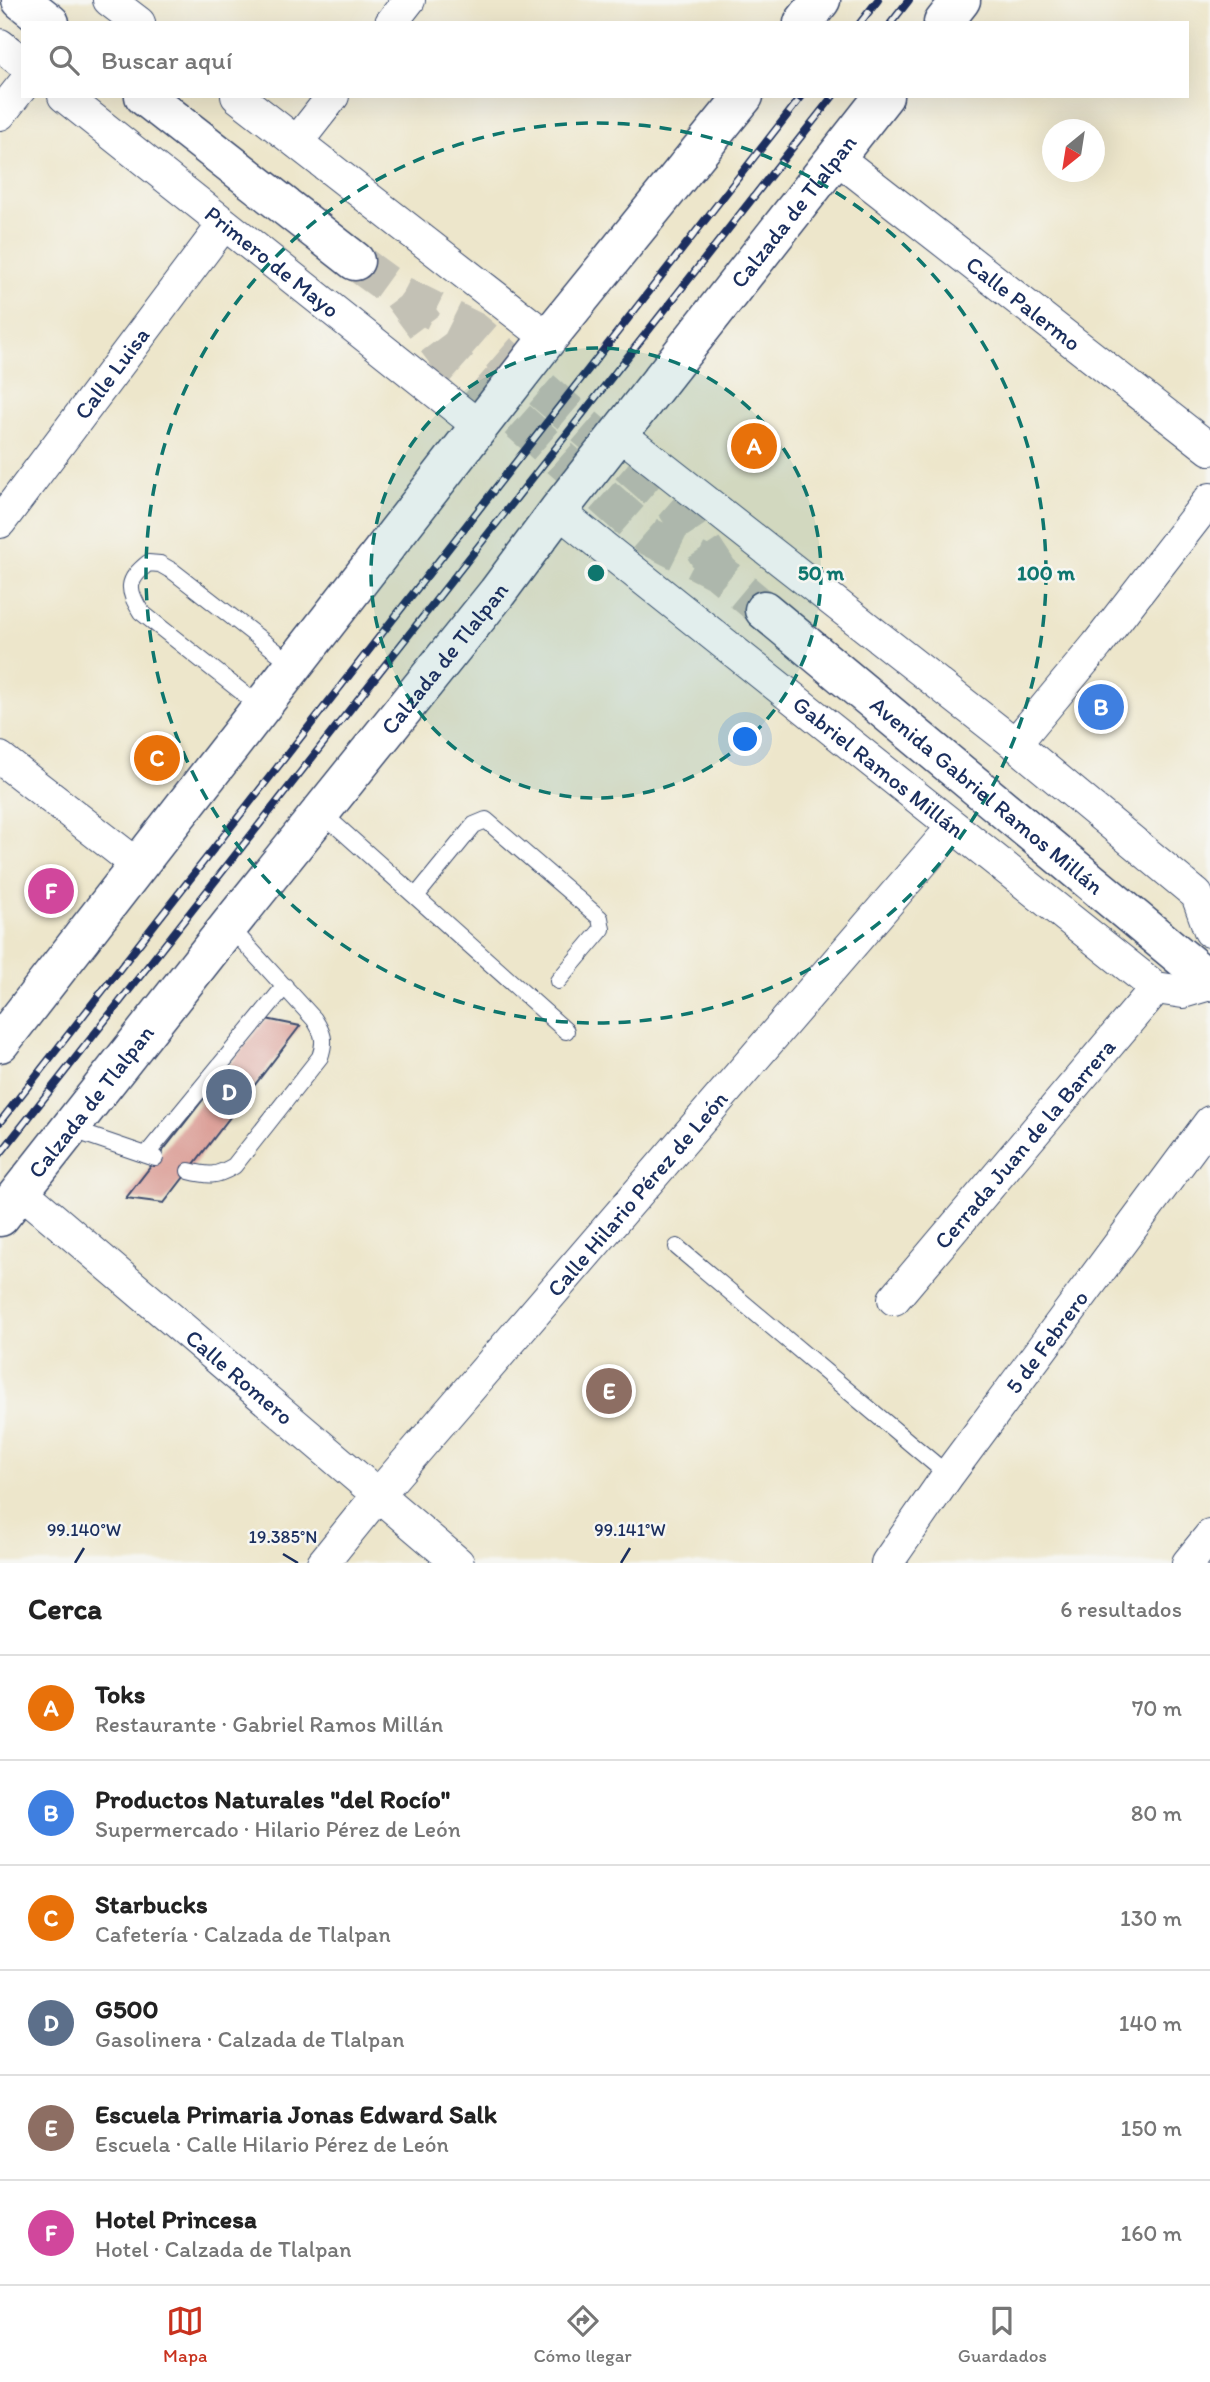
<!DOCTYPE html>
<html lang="es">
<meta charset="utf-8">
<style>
:root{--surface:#fff;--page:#f2f2f2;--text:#222;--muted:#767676;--line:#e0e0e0;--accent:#c8321e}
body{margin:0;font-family:Itim,sans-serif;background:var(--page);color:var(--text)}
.compass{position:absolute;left:1042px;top:119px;width:63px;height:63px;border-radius:50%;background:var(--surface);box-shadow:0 7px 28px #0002;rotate:210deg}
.you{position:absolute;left:746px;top:740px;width:24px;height:24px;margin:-18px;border:5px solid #fff;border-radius:50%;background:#1a73e8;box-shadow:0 0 0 10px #1a73e833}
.badge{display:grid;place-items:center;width:46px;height:46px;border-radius:50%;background:var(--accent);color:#fff;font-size:23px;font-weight:700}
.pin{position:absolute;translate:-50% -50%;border:4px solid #fff;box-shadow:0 2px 7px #0006}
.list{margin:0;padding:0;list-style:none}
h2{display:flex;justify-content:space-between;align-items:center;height:91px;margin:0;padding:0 28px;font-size:30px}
h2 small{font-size:23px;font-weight:400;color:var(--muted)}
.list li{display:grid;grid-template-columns:46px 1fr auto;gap:21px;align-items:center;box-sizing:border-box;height:105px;padding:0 28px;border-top:2px solid var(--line)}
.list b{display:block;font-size:26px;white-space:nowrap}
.list p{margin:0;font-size:23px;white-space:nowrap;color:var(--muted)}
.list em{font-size:23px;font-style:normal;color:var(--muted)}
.icon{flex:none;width:38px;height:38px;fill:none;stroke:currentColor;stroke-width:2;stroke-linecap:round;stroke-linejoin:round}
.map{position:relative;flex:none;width:1210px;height:1563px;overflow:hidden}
.search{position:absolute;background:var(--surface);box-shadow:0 7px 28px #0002;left:21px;right:21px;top:21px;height:77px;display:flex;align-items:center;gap:18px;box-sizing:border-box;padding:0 24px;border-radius:0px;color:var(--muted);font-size:26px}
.sheet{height:721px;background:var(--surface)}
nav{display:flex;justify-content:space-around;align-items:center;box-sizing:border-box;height:98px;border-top:2px solid var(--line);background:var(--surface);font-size:19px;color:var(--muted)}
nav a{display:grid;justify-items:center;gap:4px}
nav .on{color:var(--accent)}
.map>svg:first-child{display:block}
.building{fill:#dca19a}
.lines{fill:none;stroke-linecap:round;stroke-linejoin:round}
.primary-tunnel{stroke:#c3c1b5;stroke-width:38;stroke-dasharray:38 19;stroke-linecap:butt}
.service-casing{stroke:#3a4a6e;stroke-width:18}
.minor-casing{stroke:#3a4a6e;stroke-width:34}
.primary-casing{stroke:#3a4a6e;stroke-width:41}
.trunk-casing{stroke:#3a4a6e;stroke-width:41}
.service{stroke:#fff;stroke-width:16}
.minor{stroke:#fff;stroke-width:32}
.primary{stroke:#fff;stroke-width:38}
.trunk{stroke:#fff;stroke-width:38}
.rail-casing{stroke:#1b2f5e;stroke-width:8}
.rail{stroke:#f6f6f2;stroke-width:5;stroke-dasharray:16;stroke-linecap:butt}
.ticks{fill:none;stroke:#1b2f5e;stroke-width:2.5}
.ring{fill:none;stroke:#0f766e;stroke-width:3.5;stroke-dasharray:12 9}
.labels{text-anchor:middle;stroke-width:5;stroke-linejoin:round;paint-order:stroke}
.street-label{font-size:23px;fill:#1b2f5e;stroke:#f6f6f2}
.ticks-label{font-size:18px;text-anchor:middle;fill:#1b2f5e;stroke:#f6f6f2;stroke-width:5;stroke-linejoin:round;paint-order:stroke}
.centre{fill:#0f766e;stroke:#f6f6f2;stroke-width:3.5}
.ring-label{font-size:21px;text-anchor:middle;font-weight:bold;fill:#0f766e;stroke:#f6f6f2;stroke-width:5;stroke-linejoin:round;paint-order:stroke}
</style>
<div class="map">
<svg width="1210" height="1563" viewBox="0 0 1210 1563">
<rect width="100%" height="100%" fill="#f6f6f2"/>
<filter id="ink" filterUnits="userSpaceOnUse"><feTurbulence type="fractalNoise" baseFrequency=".0143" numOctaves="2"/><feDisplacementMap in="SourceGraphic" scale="14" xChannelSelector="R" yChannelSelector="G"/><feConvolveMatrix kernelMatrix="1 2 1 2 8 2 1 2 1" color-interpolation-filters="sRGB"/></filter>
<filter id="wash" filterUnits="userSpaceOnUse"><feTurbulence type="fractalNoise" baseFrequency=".00686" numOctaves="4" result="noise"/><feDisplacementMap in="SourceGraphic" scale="28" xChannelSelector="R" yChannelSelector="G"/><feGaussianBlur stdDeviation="1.57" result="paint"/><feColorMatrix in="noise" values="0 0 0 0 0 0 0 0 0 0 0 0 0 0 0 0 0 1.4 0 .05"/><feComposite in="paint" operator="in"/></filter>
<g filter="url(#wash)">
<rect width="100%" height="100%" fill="#ede6cb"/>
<g id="blocks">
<path class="building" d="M266 1019 300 1026 164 1203 126 1198Z"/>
</g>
</g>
<g filter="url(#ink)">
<use href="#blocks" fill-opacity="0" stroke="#3a4a6e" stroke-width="2"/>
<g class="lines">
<path class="primary-tunnel" d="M355 261 402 295 474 331 675 505 718 570
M402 295 452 362 648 536 719 572 764 610"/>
<g class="service-casing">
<path id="service" d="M262 708 141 612C127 589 126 581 148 563L160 564 174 572 295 666
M321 812 566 1031
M417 895 474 825 486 820 600 918 602 929 558 981
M70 1129 155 1158
M146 1155 285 986
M189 1171C209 1176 215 1177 234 1166L320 1057C326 1040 323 1033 314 1019L229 926
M677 1247 948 1475"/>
</g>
<g class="minor-casing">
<g id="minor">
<path d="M109 0 139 23"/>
<path d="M391 23 409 0"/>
<path d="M0 45 23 63"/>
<path id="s1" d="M64 96 480 427"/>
<path d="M237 96 548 338"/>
<path d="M0 114 23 85"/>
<path d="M297 142 333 96"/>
<path id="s2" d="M836 157 1210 449"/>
<path d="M620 434 1015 744 1197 895 1210 931"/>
<path id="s3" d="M558 511 1156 988 1183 992 1210 984"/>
<path id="s4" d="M0 522 224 224"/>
<path d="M1015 744 1097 645 1210 499"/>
<path d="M0 758 139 866"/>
<path id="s5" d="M21 1191 458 1563"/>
<path id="s6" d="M894 1299 1156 988"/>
<path id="s7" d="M323 1563 378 1495 953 827"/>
<path id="s8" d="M887 1563 948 1475 1210 1122"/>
<path d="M1188 1563 1210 1536"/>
</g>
</g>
<g class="primary-casing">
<g id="primary">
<path d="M21 0 50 23"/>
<path d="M144 96 355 261"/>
<path id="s9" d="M764 610 1210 981"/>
</g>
</g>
<g class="trunk-casing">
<g id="trunk">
<path d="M803 23 821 0"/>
<path d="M943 23 961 0"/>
<path d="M0 1043 548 338 744 96"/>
<path id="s10" d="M0 1217 229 926 497 593 558 511 884 96"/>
</g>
</g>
<use href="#service" class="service"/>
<use href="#minor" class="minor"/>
<use href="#primary" class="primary"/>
<use href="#trunk" class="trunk"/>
<g class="rail-casing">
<path id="rail" d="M860 23 878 0
M891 23 909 0
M0 1122 802 96
M0 1154 833 96"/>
</g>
<use href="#rail" class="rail"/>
</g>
</g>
<path class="ticks" d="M283 1554 298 1563M75 1563 84 1548M621 1563 630 1548"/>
<circle cx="596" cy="573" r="225" fill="#0f766e" fill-opacity=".12"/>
<g class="ring">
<circle cx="596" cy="573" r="225"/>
<circle cx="596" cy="573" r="450"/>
</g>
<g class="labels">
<g class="street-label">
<text dy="8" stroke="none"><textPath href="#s10" startOffset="1281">Calzada de Tlalpan</textPath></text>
<text dy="8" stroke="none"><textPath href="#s1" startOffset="266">Primero de Mayo</textPath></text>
<text dy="8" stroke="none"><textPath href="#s2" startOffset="238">Calle Palermo</textPath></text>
<text dy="8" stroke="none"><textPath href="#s4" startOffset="186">Calle Luisa</textPath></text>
<text dy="8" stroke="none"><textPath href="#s10" startOffset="714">Calzada de Tlalpan</textPath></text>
<text dy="8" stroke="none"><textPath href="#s3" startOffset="410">Gabriel Ramos Millán</textPath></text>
<text dy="8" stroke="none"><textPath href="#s9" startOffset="290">Avenida Gabriel Ramos Millán</textPath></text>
<text dy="8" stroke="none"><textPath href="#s10" startOffset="147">Calzada de Tlalpan</textPath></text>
<text dy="8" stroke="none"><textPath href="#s6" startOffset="203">Cerrada Juan de la Barrera</textPath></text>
<text dy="8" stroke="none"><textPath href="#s7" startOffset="485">Calle Hilario Pérez de León</textPath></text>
<text dy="8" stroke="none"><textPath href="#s8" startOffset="273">5 de Febrero</textPath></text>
<text dy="8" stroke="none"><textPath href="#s5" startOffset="287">Calle Romero</textPath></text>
</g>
</g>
<g class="ticks-label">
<text x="84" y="1536">99.140°W</text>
<text x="630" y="1536">99.141°W</text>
<text x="283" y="1543">19.385°N</text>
</g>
<circle cx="596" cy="573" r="10" class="centre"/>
<g class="ring-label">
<text x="821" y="580">50 m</text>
<text x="1046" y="580">100 m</text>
</g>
</svg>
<svg class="compass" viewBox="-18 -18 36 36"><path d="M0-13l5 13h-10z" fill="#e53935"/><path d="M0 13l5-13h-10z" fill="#767676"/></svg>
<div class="you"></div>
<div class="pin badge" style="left:754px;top:446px;background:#e8710a">A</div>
<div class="pin badge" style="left:1101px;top:707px;background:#3f7fe0">B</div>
<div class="pin badge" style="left:157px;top:758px;background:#e8710a">C</div>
<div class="pin badge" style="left:229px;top:1092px;background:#5c6f8a">D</div>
<div class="pin badge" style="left:609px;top:1391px;background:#8d6e63">E</div>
<div class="pin badge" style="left:51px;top:891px;background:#d1479c">F</div>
<div class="search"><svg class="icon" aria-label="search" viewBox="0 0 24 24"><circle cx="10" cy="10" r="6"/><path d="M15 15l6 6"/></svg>Buscar aquí</div>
</div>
<section class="sheet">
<h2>Cerca<small>6 resultados</small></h2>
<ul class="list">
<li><span class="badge" style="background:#e8710a">A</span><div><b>Toks</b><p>Restaurante · Gabriel Ramos Millán</p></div><em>70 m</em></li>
<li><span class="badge" style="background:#3f7fe0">B</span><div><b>Productos Naturales &quot;del Rocío&quot;</b><p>Supermercado · Hilario Pérez de León</p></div><em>80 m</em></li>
<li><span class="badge" style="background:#e8710a">C</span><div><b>Starbucks</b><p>Cafetería · Calzada de Tlalpan</p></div><em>130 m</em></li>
<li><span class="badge" style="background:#5c6f8a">D</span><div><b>G500</b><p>Gasolinera · Calzada de Tlalpan</p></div><em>140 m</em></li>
<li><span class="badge" style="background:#8d6e63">E</span><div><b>Escuela Primaria Jonas Edward Salk</b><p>Escuela · Calle Hilario Pérez de León</p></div><em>150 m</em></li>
<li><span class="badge" style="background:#d1479c">F</span><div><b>Hotel Princesa</b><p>Hotel · Calzada de Tlalpan</p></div><em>160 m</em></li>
</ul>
</section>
<nav>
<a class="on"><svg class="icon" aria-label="map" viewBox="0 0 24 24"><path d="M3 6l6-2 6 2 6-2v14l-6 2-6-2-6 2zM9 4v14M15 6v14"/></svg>Mapa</a>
<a><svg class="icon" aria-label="directions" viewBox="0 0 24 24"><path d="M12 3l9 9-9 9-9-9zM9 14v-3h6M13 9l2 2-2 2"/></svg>Cómo llegar</a>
<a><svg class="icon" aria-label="saved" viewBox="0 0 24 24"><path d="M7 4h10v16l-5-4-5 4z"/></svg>Guardados</a>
</nav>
